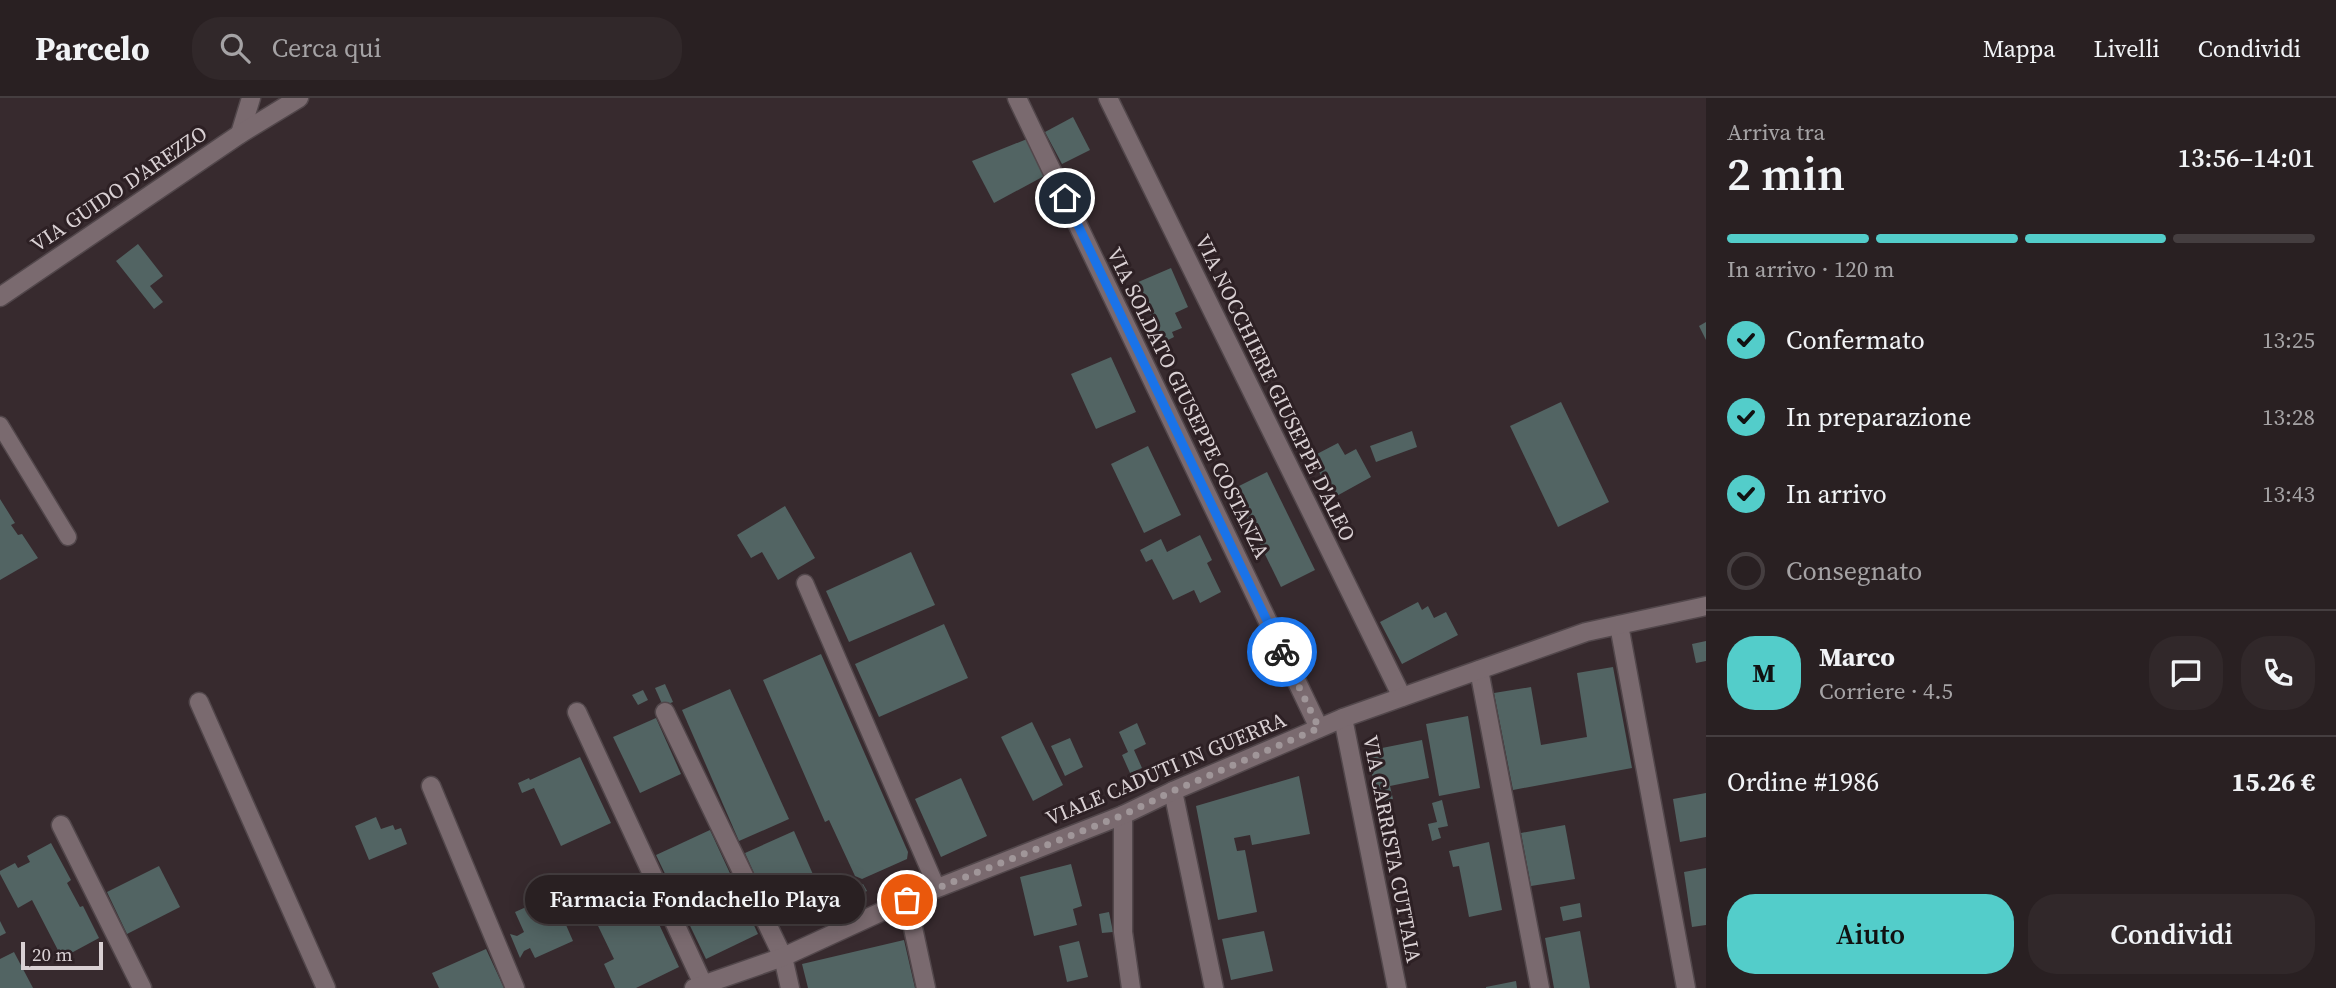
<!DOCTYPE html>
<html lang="it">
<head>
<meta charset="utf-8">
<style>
  :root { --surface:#292022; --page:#31282a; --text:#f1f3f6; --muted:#a5a3a5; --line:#453e40; --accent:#53cdca }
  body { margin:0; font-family:"Source Serif 4",serif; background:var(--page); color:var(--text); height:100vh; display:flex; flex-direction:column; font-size:26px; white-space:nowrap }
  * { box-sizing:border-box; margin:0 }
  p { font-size:23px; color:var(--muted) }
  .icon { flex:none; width:38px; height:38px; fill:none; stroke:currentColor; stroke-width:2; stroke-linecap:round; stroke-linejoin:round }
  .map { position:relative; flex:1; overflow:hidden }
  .sheet { display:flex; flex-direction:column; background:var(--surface); width:630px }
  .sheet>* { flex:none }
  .scale { position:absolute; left:21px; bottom:18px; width:82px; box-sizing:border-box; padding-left:7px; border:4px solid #d9d0d3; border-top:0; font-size:19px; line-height:24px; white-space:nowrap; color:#d9d0d3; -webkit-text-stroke:5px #2d2024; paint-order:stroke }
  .pin { position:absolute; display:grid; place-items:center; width:60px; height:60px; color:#fff; margin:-30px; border:4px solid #fff; border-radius:50%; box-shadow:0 2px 7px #0007 }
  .courier { position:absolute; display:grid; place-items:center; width:70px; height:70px; margin:-35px; border:5px solid #1a73e8; border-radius:50%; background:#fff; color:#222; box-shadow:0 2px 9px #0007 }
  .bubble { position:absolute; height:49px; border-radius:24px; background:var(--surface); box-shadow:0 4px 18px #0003,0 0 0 2px var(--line); font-size:23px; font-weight:600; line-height:49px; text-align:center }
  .head em { font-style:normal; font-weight:600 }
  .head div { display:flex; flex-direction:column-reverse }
  .head { display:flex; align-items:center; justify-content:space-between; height:119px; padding:0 21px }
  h1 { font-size:46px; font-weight:600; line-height:52px }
  .bar { display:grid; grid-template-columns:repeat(4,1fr); gap:10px 7px; align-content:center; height:84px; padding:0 21px }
  .bar i { height:9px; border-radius:5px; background:var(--line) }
  .bar .current { background:var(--accent) }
  .bar p { grid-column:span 4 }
  .line { display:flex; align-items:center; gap:18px; padding:0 21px; border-top:2px solid var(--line) }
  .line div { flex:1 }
  .round { display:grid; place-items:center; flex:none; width:74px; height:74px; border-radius:28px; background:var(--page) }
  ol { padding:0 21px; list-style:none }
  li { display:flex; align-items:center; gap:21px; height:77px }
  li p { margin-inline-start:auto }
  li .icon { padding:7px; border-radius:50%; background:var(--accent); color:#111; stroke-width:4 }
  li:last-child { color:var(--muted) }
  li i { width:38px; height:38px; border:4px solid var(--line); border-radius:50% }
  .button { display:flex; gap:14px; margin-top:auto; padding:14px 21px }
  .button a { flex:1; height:80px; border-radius:28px; background:var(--accent); color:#111; font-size:28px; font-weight:600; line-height:80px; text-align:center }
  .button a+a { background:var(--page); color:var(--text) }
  header { display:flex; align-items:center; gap:42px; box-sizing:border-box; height:98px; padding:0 35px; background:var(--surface); border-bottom:2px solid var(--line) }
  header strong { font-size:33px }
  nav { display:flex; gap:38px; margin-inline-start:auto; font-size:24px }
  .search { width:490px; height:63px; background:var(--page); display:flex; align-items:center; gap:18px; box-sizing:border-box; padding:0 24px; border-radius:28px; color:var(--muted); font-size:26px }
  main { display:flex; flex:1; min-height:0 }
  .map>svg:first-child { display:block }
  .building { fill:#526463 }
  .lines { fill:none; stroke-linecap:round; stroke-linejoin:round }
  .lane-casing { stroke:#52474b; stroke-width:19 }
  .street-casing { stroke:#52474b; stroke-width:21 }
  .secondary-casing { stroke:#52474b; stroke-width:21 }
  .lane { stroke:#7a6a6f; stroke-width:16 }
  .street { stroke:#7a6a6f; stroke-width:18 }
  .secondary { stroke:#7a6a6f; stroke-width:18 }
  .done { stroke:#a09699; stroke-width:7; stroke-dasharray:0 12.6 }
  .route { stroke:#1a73e8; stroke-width:9 }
  .labels { text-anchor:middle; stroke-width:6; stroke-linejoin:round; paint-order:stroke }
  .street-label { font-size:21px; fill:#d9d0d3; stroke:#2d2024 }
</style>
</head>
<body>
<header>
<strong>Parcelo</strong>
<div class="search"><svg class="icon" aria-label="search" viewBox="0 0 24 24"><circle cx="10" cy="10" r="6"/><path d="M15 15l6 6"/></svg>Cerca qui</div>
<nav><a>Mappa</a><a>Livelli</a><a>Condividi</a></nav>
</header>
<main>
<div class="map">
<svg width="1706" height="890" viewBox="0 0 1706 890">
  <rect width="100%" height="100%" fill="#372a2e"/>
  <!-- building -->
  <g class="building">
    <path d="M 1073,19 L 1090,52 L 1062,66 L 1045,34 Z"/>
    <path d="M 1027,41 L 1046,77 L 994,105 L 972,63 Z"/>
    <path d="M 138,146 L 163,178 L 150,188 L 163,204 L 154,211 L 116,163 Z"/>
    <path d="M 1171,170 L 1188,209 L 1175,215 L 1182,230 L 1172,234 L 1174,239 L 1162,245 L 1136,185 Z"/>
    <path d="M 1706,224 L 1706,242 L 1699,228 Z"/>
    <path d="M 1111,259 L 1136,314 L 1096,331 L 1071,276 Z"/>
    <path d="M 1561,304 L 1609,404 L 1558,429 L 1510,328 Z"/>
    <path d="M 1412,333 L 1417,349 L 1376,364 L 1370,348 Z"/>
    <path d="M 1338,345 L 1345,357 L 1356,351 L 1371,379 L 1333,400 L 1317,370 L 1320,368 L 1315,357 Z"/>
    <path d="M 1148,348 L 1181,417 L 1144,435 L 1111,366 Z"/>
    <path d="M 1267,374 L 1315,472 L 1281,489 L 1233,391 Z"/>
    <path d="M 0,401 L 15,425 L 11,427 L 18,437 L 22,436 L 38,460 L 0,482 Z"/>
    <path d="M 785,408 L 815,460 L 778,482 L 762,454 L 751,460 L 737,437 Z"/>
    <path d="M 1200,437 L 1212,462 L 1207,465 L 1221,494 L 1200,505 L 1194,492 L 1173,502 L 1152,461 L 1146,464 L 1140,452 L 1161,441 L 1167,454 Z"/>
    <path d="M 911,454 L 935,507 L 849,544 L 826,493 Z"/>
    <path d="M 1418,504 L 1422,512 L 1428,508 L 1434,520 L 1446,514 L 1458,537 L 1402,566 L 1380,524 Z"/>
    <path d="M 944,526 L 968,580 L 879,619 L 855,566 Z"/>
    <path d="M 1706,543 L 1706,563 L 1696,565 L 1692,546 Z"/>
    <path d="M 821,556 L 908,754 L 907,761 L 862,781 L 855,778 L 829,722 L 825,724 L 763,582 Z"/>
    <path d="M 1613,569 L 1632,670 L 1513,692 L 1494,595 L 1531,589 L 1541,647 L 1587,639 L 1577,575 Z"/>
    <path d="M 665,586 L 673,604 L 663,608 L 655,590 Z"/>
    <path d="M 730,591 L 789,721 L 739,743 L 682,612 Z"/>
    <path d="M 643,592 L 648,602 L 638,607 L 632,597 Z"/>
    <path d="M 1468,618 L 1480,690 L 1439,698 L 1426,626 Z"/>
    <path d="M 656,620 L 681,676 L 640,695 L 613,639 Z"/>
    <path d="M 1032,624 L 1063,687 L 1033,703 L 1001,639 Z"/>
    <path d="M 1137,625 L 1146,646 L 1134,652 L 1142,670 L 1130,675 L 1122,657 L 1128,654 L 1119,634 Z"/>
    <path d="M 1070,640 L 1083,669 L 1065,678 L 1051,648 Z"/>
    <path d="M 1422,642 L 1429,680 L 1390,688 L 1393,701 L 1378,704 L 1367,653 Z"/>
    <path d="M 580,659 L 611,725 L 561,748 L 534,690 L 522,695 L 518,685 L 529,680 L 530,682 Z"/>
    <path d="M 1299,678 L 1310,736 L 1252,747 L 1250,737 L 1234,740 L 1237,753 L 1245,752 L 1257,814 L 1218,822 L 1196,708 Z"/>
    <path d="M 961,680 L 987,738 L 941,759 L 915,701 Z"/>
    <path d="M 1706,695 L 1706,739 L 1680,744 L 1673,701 Z"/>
    <path d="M 1442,702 L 1448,728 L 1438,730 L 1441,740 L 1432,743 L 1428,726 L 1437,724 L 1432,705 Z"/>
    <path d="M 376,719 L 381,731 L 393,727 L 395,732 L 401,730 L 407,746 L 369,762 L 355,728 Z"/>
    <path d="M 1565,727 L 1575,781 L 1531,788 L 1521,735 Z"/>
    <path d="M 710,732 L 758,836 L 706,861 L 656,757 Z"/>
    <path d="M 794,733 L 822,797 L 802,806 L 799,799 L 771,813 L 745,755 Z"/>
    <path d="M 1489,744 L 1502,812 L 1469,819 L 1459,768 L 1453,769 L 1449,753 Z"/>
    <path d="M 51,745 L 71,782 L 67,785 L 80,809 L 83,808 L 99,840 L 62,860 L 32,802 L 18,810 L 0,776 L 0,773 L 15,765 L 18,770 L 30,764 L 27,758 Z"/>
    <path d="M 1071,766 L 1082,808 L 1073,811 L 1077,827 L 1034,838 L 1020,779 Z"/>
    <path d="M 159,768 L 180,809 L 127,836 L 107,794 Z"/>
    <path d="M 1706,770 L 1706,827 L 1692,829 L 1684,774 Z"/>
    <path d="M 637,779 L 679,869 L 636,890 L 615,890 L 604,866 L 614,861 L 586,803 Z"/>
    <path d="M 863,786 L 867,793 L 854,800 L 850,792 Z"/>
    <path d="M 553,797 L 573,843 L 535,860 L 530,850 L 524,853 L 520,860 L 510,836 L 517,838 L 524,834 L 515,814 Z"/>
    <path d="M 1580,805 L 1582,819 L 1563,823 L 1560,809 Z"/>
    <path d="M 1109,814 L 1113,834 L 1102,835 L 1099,816 Z"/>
    <path d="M 0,823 L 6,835 L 0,838 Z"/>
    <path d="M 1264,833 L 1273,873 L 1231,882 L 1222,841 Z"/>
    <path d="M 1580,833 L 1590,890 L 1554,890 L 1545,840 Z"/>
    <path d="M 904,842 L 915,890 L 808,890 L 802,866 Z"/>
    <path d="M 1079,843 L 1088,879 L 1067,884 L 1059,848 Z"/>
    <path d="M 486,851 L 504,890 L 439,890 L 432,875 Z"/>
    <path d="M 14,854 L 33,890 L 0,890 L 0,861 Z"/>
    <path d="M 1516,883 L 1517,890 L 1486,890 L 1486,889 Z"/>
  </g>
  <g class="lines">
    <!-- lane casing -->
    <g class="lane-casing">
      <g id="lane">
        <path d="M 0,327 L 68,439"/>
        <path d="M 805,485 L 937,790"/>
      </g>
    </g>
    <!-- street casing -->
    <g class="street-casing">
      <g id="street">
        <path d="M 1017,0 L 1319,630"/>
        <path d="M 1108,0 L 1402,599"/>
        <path d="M 240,36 L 251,0"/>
        <path d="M 0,199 L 240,36 L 299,0"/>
        <path d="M 1619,527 L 1686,890"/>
        <path d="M 1479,572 L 1540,890"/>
        <path d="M 199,604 L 326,890"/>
        <path d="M 577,614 L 703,886"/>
        <path d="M 665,614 L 783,859 L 790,890"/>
        <path d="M 1343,620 L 1397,890"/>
        <path d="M 431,688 L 515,890"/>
        <path d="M 1173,693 L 1214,890"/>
        <path d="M 61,727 L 142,890"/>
        <path d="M 907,802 L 926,890"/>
      </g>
    </g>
    <!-- secondary casing -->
    <g class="secondary-casing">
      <g id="secondary">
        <path d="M 1123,717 L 1123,834 L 1131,890"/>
        <path d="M 694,890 L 783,859 L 907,802 L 1123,717 L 1173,693 L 1343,620 L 1586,534 L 1706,508"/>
      </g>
    </g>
    <!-- lane -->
    <use href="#lane" class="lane"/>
    <!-- street -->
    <use href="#street" class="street"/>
    <!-- secondary -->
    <use href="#secondary" class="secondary"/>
  </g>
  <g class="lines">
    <!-- done -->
    <path class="done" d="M 907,802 L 1123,717 L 1173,693 L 1319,630 L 1282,554"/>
    <!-- route -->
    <path class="route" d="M 1065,100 L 1282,554"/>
  </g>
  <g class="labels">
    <!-- street labels -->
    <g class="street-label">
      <text transform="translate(119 91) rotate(-34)" y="7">VIA GUIDO D'AREZZO</text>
      <text transform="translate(1275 290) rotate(64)" y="7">VIA NOCCHIERE GIUSEPPE D'ALEO</text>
      <text transform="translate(1188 305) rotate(64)" y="7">VIA SOLDATO GIUSEPPE COSTANZA</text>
      <text transform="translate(1166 671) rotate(-23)" y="7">VIALE CADUTI IN GUERRA</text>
      <text transform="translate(1392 751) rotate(79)" y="7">VIA CARRISTA CUTTAIA</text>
    </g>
  </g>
</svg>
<div class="scale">20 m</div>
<div class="pin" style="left:907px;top:802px;background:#ea580c"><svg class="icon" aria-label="bag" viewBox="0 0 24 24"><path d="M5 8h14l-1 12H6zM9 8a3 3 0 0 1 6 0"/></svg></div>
<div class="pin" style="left:1065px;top:100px;background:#1f2937"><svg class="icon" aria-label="home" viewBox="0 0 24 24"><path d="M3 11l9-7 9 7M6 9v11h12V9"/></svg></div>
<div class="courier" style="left:1282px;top:554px"><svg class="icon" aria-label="bike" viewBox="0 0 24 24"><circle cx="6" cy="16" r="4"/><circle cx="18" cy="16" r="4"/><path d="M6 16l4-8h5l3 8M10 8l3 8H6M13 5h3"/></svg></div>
<div class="bubble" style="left:525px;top:777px;width:340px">Farmacia Fondachello Playa</div>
</div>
<section class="sheet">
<div class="head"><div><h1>2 min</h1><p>Arriva tra</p></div><em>13:56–14:01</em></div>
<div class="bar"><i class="current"></i><i class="current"></i><i class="current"></i><i></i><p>In arrivo · 120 m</p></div>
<ol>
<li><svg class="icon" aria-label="check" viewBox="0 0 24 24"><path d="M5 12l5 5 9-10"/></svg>Confermato<p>13:25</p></li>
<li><svg class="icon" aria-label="check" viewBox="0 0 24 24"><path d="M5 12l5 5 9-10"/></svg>In preparazione<p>13:28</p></li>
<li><svg class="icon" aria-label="check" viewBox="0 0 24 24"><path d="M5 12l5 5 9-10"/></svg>In arrivo<p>13:43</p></li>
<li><i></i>Consegnato</li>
</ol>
<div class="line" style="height:126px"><b class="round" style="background:var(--accent);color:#111">M</b><div><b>Marco</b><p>Corriere · 4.5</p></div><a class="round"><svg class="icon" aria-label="chat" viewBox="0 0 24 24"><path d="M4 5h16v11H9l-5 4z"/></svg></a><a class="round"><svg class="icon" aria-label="phone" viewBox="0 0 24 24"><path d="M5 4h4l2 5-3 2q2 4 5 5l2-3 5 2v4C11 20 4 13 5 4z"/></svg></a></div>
<div class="line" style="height:91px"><div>Ordine #1986</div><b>15.26 €</b></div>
<div class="button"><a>Aiuto</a><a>Condividi</a></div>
</section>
</main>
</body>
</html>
